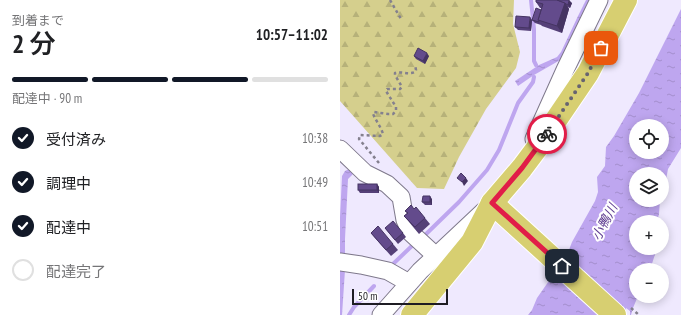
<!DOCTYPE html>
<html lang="ja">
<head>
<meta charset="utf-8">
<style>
  :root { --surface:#fff; --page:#f2f2f2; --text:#202124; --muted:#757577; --line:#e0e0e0; --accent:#111827 }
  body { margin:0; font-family:"PT Sans Narrow","Noto Sans JP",sans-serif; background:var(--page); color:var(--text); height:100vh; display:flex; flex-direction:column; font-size:15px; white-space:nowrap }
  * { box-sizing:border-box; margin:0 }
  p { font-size:13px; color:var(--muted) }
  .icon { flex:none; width:22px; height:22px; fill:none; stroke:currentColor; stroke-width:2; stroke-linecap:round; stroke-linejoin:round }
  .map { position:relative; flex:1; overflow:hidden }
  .side { display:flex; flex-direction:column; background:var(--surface); width:340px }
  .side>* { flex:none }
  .tools { position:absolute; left:289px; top:119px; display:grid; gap:8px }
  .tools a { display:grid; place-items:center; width:40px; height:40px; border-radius:50%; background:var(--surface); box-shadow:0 2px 10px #0003; font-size:20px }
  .scale { position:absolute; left:12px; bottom:10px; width:96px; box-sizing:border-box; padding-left:4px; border:2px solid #1e1c23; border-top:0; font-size:11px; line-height:14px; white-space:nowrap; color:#1e1c23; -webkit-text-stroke:3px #fff; paint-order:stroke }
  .pin { position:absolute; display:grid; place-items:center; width:34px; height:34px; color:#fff; margin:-17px; border-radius:8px; box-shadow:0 2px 6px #0006 }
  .courier { position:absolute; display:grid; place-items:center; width:40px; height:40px; margin:-20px; border:3px solid #e11d48; border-radius:50%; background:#fff; color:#222; box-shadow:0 1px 5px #0007 }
  .head em { font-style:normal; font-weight:600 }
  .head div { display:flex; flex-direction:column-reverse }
  .head { display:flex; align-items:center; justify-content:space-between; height:68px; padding:0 12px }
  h1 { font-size:26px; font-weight:600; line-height:30px }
  .bar { display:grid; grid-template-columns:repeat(4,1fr); gap:6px 4px; align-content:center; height:48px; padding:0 12px }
  .bar i { height:5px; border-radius:3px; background:var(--line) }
  .bar .active { background:var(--accent) }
  .bar p { grid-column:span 4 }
  ol { padding:0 12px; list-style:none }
  li { display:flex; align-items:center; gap:12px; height:44px }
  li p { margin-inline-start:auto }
  li .icon { padding:4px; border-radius:50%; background:var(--accent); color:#fff; stroke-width:4 }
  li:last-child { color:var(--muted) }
  li i { width:22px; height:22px; border:2px solid var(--line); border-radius:50% }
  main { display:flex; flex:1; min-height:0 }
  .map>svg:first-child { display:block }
  .forest { fill:url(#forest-firs) }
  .water { fill:url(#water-ripples); fill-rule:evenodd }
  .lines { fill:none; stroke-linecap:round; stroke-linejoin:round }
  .stream { stroke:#bea6ef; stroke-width:4 }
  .minor-casing { stroke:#7e788b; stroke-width:19 }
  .major-casing { stroke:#fff; stroke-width:24 }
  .path { stroke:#84808e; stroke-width:2.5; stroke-dasharray:3 3; stroke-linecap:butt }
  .minor { stroke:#fff; stroke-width:17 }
  .major { stroke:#d7cf71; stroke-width:22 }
  .wall { fill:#554078 }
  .shaded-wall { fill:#453462 }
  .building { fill:#634b8c; stroke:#453462 }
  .done { stroke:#676470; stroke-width:4; stroke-dasharray:0 7.2 }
  .route { stroke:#e11d48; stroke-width:5 }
  .labels { text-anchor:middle; stroke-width:4; stroke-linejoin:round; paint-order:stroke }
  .water-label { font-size:13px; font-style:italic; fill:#5d3b90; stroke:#fff }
</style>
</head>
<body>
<main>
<section class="side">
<div class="head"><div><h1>2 分</h1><p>到着まで</p></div><em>10:57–11:02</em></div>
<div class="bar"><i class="active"></i><i class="active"></i><i class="active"></i><i></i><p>配達中 · 90 m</p></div>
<ol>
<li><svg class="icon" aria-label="check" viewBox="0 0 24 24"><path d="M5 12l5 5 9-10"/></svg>受付済み<p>10:38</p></li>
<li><svg class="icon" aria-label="check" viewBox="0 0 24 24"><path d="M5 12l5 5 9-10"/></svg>調理中<p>10:49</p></li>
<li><svg class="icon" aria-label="check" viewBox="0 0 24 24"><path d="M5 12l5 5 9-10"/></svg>配達中<p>10:51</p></li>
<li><i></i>配達完了</li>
</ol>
</section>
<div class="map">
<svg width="341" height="315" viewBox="0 0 341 315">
  <defs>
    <pattern id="forest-firs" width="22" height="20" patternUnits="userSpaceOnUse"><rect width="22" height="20" fill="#d5cf8d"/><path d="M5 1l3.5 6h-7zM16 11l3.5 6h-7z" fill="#b6b179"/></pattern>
    <pattern id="water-ripples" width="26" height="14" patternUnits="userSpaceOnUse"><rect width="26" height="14" fill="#bea6ef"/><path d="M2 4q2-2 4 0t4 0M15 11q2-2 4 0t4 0" fill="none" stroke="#a38ecd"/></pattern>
  </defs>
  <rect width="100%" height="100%" fill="#efe9fe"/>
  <!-- forest -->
  <path class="forest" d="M 0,0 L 174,0 L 173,24 L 180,52 L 176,68 L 146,109 L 119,157 L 104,189 L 77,188 L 0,101 Z"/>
  <!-- water -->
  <g class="water">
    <path d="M 246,0 L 251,0 L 222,59 L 194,75 L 178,86 L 175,81 L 199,65 L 217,57 L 221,52 L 238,16 Z"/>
    <path d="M 341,9 L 341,148 L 328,169 L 325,185 L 322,191 L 322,174 L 296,174 L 296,200 L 320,200 L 319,214 L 317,222 L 296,222 L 296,248 L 317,248 L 310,270 L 296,270 L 296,296 L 298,296 L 293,308 L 291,315 L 290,315 L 290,311 L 286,308 L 284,315 L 188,315 L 192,310 L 197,298 L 227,255 L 232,242 L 255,201 L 258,192 L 257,177 L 265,166 L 266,147 L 274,136 L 299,93 ZM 296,126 L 322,126 L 322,152 L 296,152 Z"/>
    <path d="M 9,169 L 13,174 L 8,179 L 5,239 L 5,270 L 2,315 L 0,315 L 0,217 L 2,176 L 5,171 Z"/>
  </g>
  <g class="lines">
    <!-- stream -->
    <g class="stream">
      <path d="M 191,0 L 194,29 L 194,61 L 196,65"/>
      <path d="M 83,237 L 119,202 L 147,170 L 159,150 L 178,103 L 193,82 L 194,77"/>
      <path d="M 53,264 L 75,243"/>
      <path d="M 9,315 L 14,307 L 34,286"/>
    </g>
    <!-- minor casing -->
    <g class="minor-casing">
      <g id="minor">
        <path d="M 195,142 L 194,139 L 225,70 L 259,0"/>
        <path d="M 0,149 L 25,173 L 47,184 L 61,197 L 65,220 L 71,233 L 96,256"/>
        <path d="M 0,262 L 21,265 L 48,271 L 69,283"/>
        <path d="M 41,315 L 80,271 L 145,210"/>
      </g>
    </g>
    <!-- major casing -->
    <g class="major-casing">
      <g id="major">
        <path d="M 152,203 L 275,315"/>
        <path d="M 72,315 L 132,242 L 152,203 L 182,168 L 197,148 L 248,73 L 286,0"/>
      </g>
    </g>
    <!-- path -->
    <g class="path">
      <path d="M 50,0 L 61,19"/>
      <path d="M 39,163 L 19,139 L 20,135 L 40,136 L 43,134 C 41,127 36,121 33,114 L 34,112 L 48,114 L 53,114 L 56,111 L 56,107 L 46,91 L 47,89 L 60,89 L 62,87 L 55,75 L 55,73 C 62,71 68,75 75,72 L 76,70 L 75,65"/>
      <path d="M 291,308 L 299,315"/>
    </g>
    <!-- minor -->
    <use href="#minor" class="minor"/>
    <!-- major -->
    <use href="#major" class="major"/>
  </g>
  <!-- wall -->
  <g class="wall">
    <path d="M 196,2 L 232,3 L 230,8 L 228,7 L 229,9 L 222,33 L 202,26 L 201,25 L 195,23 L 192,20 L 202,8 L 200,8 Z"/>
    <path d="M 192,20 L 191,31 L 178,30 L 175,27 Z"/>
    <path d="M 74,56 L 89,56 L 85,64 L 76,59 Z"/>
    <path d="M 37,184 L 39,187 L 39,193 L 20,193 L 18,190 Z"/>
    <path d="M 92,199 L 92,205 L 85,205 L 82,202 Z"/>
    <path d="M 74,209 L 85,218 L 90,224 L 79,234 L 64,216 L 67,213 L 65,211 Z"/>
    <path d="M 45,228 L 63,233 L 66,237 L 58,244 Z"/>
    <path d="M 31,233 L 53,244 L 58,250 L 51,256 L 36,239 Z"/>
  </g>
  <!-- shaded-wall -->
  <g class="shaded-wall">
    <path d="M 229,0 L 232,3 L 230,8 L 228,5 Z"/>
    <path d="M 225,3 L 229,9 L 222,33 L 217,26 Z"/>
    <path d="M 190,17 L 192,20 L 191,31 L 189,28 Z"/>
    <path d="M 87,53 L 89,56 L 85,64 L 83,61 Z"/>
    <path d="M 126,178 L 128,181 L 124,186 L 122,182 Z"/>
    <path d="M 37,184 L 39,187 L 39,193 L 37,190 Z"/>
    <path d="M 90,196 L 92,199 L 92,205 L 90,202 Z"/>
  </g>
  <!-- building -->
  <g class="building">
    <path d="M 196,0 L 217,0 L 225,3 L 217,26 L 198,20 L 203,4 L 196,2 Z"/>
    <path d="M 217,0 L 229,0 L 228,5 L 226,4 L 225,3 Z"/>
    <path d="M 196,8 L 201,10 L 198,20 L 199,22 L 192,20 Z"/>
    <path d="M 176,16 L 190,17 L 189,28 L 175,27 Z"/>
    <path d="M 78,48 L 87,53 L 83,61 L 74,56 Z"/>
    <path d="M 121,173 L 126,178 L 122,182 L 117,178 Z"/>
    <rect x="18" y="184" width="19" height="6"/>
    <path d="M 83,196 L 90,196 L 90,202 L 82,202 Z"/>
    <path d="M 71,205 L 74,209 L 76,207 L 85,218 L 75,227 L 64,216 L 68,213 L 65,211 Z"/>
    <path d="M 53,221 L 63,233 L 55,240 L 45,228 Z"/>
    <path d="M 38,226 L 53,244 L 46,250 L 31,233 Z"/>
  </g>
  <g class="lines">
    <!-- done -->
    <path class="done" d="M 207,134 L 248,73 L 261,48"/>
    <!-- route -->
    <path class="route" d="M 207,134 L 182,168 L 152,203 L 222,266"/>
  </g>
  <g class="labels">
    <!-- water labels -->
    <g class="water-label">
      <text transform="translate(264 222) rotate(-62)" y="5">小鴨川</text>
    </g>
  </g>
</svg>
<div class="tools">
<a><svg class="icon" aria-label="locate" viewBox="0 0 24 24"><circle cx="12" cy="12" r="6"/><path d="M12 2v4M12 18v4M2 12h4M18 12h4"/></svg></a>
<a><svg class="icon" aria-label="layers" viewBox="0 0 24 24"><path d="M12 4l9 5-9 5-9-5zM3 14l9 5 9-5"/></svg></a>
<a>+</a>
<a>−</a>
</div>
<div class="scale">50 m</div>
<div class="pin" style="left:261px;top:48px;background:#ea580c"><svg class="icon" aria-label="bag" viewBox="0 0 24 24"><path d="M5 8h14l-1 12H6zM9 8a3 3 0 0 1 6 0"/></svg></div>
<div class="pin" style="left:222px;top:266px;background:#1f2937"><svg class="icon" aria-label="home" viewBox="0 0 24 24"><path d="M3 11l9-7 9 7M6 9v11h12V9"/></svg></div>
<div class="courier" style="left:207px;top:134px"><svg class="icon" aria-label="bike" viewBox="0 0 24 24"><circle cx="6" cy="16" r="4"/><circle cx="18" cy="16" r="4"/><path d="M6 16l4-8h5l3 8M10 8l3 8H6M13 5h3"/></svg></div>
</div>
</main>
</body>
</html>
